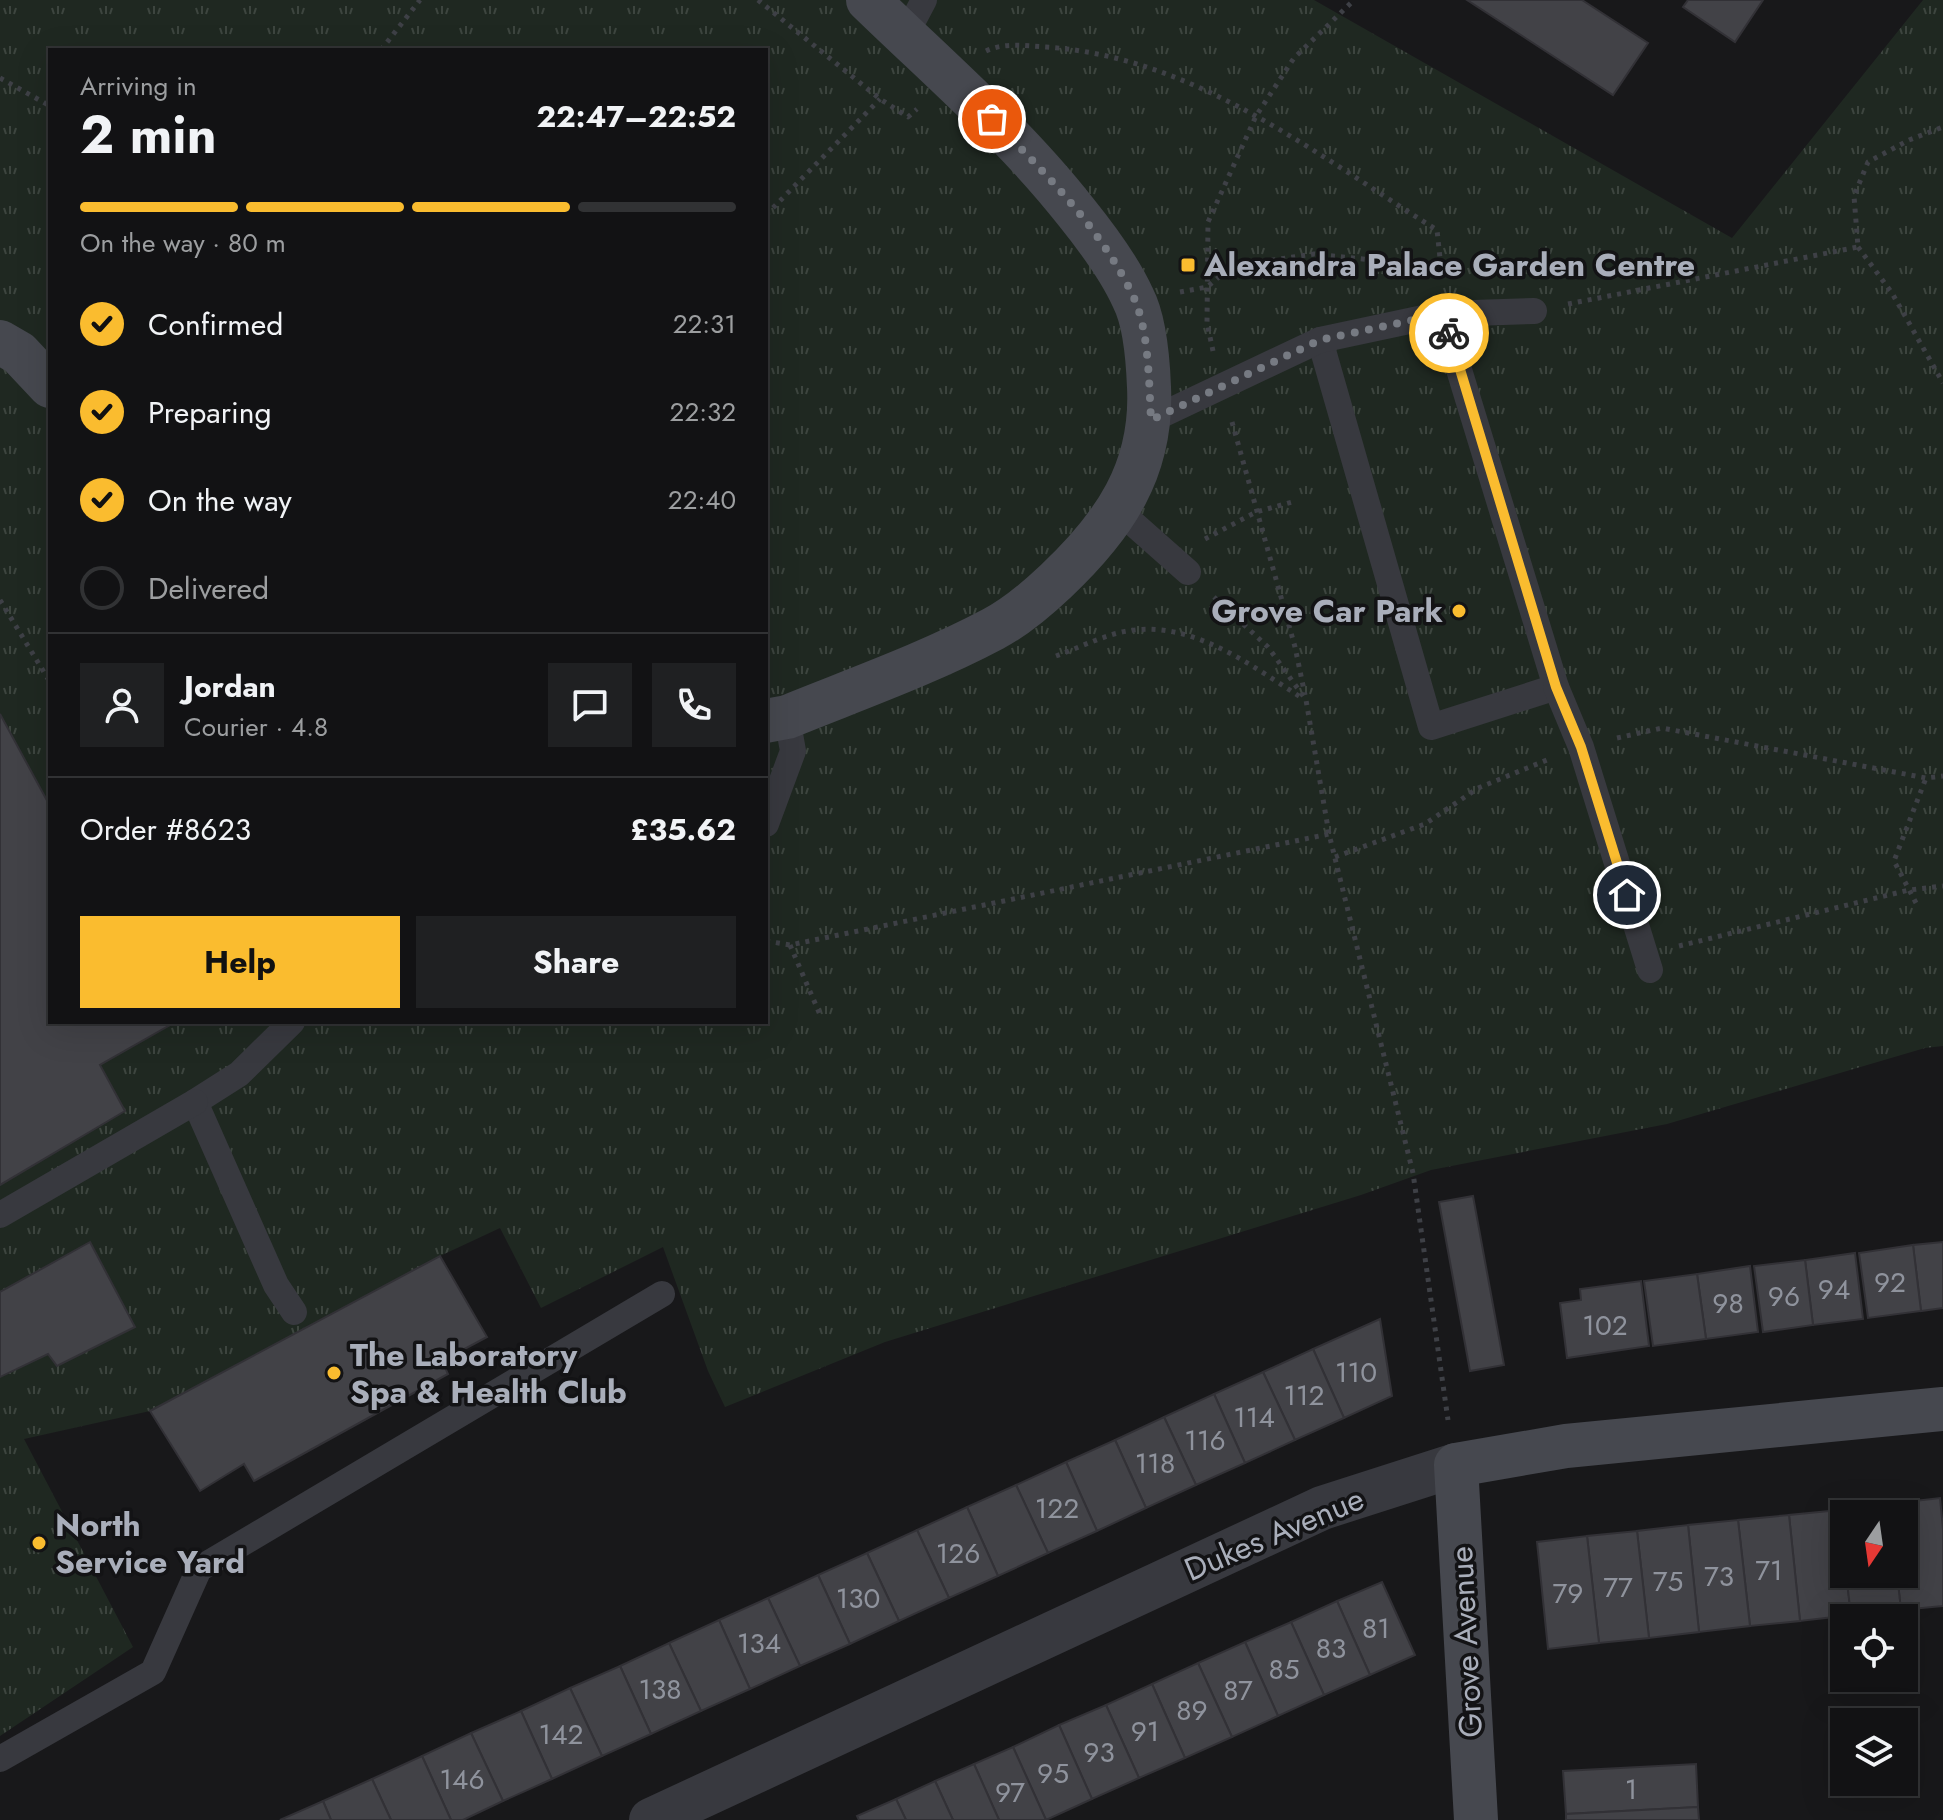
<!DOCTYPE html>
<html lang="en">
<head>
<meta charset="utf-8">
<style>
  :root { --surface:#121214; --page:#1f2022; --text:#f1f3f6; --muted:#9c9ea0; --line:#313234; --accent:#fabc2f }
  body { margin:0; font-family:Jost,sans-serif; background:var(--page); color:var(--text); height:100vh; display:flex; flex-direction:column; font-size:30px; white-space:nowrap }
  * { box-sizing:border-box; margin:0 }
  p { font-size:26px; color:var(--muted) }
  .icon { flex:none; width:44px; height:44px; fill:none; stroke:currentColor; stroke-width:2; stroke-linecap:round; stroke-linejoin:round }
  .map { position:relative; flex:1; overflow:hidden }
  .sheet { position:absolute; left:48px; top:48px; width:720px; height:976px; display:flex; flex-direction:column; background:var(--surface); border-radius:0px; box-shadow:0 8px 32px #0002,0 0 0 2px var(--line) }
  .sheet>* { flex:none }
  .needle { width:52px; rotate:193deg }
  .fabs { position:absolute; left:1830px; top:1500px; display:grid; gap:16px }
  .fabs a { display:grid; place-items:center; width:88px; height:88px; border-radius:0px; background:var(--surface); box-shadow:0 8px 32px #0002,0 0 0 2px var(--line); font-size:40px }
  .pin { position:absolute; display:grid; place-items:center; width:68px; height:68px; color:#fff; margin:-34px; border:4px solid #fff; border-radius:50%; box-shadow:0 2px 8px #0007 }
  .courier { position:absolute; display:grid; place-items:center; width:80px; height:80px; margin:-40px; border:6px solid #fabc2f; border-radius:50%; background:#fff; color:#222; box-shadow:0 2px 10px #0007 }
  .summary em { font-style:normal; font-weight:700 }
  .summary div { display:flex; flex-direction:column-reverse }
  .summary { display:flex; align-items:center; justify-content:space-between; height:136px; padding:0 32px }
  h1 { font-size:52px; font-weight:700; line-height:60px }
  .bar { display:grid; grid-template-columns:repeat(4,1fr); gap:12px 8px; align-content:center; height:96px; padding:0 32px }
  .bar i { height:10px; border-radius:6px; background:var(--line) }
  .bar .on { background:var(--accent) }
  .bar p { grid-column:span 4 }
  .line { display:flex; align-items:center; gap:20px; padding:0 32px; border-top:2px solid var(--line) }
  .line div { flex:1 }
  .round { display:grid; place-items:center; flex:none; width:84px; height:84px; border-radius:0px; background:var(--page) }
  ol { padding:0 32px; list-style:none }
  li { display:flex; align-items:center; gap:24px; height:88px }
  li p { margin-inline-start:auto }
  li .icon { padding:8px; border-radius:50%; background:var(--accent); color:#111; stroke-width:4 }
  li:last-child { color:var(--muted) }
  li i { width:44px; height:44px; border:4px solid var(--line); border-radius:50% }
  .primary-button { display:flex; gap:16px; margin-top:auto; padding:16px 32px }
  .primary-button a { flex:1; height:92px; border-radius:0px; background:var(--accent); color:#111; font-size:32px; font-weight:700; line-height:92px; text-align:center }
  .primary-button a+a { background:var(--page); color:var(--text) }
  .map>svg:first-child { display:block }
  .park { fill:url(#park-tufts); fill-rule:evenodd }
  .building { fill:#424247; stroke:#323136; stroke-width:2 }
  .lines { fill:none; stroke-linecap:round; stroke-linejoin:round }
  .path { stroke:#3e4046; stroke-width:5; stroke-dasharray:4 6; stroke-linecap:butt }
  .lane { stroke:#38393f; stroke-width:26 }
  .street { stroke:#38393f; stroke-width:44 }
  .secondary { stroke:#46484f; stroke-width:44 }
  .done { stroke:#767a82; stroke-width:8; stroke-dasharray:0 14.4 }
  .route { stroke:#fabc2f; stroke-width:10 }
  .poi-dot { fill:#fabc2f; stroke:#131315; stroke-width:3 }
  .labels { text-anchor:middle; stroke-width:7; stroke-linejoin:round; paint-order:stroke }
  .number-label { font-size:28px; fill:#8f939d }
  .poi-label { font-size:32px; font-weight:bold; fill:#a9aeba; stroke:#131315; text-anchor:start }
  .street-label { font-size:32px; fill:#a9aeba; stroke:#131315 }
</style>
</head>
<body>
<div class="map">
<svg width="1943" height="1820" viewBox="0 0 1943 1820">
  <defs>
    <pattern id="park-tufts" width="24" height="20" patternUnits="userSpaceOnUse" patternTransform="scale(2)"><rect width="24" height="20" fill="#1f2821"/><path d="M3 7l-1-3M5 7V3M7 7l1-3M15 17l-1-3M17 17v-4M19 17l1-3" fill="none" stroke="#3d453f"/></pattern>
  </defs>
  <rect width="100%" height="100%" fill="#18181a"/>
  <!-- park -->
  <path class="park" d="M 0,0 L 1314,0 L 1732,238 L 1923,0 L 1943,0 L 1943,1046 L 1925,1048 L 1667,1124 L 1431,1170 L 1361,1195 L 885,1342 L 725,1407 L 708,1371 L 663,1247 L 541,1308 L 500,1228 L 440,1256 L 150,1411 L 24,1439 L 133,1647 L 0,1736 ZM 50,50 L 766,50 L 766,1022 L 50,1022 Z"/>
  <!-- building -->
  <g class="building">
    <path d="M 1467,0 L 1582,0 L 1648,43 L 1613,95 Z"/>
    <path d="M 1688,0 L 1763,0 L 1735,42 L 1683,7 Z"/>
    <path d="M 0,714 L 50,806 L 50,1022 L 169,1022 L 170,1025 L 100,1065 L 125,1111 L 0,1185 Z"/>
    <path d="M 1473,1196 L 1504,1365 L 1470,1371 L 1439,1202 Z"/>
    <path d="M 90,1242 L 135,1327 L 57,1366 L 48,1354 L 0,1377 L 0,1292 Z"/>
    <path d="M 1943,1242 L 1943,1308 L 1921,1311 L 1913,1245 Z"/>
    <path d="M 1913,1245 L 1921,1311 L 1868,1318 L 1859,1253 Z"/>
    <path d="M 1855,1253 L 1863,1319 L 1813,1325 L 1805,1260 Z"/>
    <path d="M 440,1256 L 487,1337 L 442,1361 L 448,1374 L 254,1481 L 244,1464 L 200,1491 L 150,1411 Z"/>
    <path d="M 1805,1260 L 1813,1325 L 1763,1332 L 1754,1266 Z"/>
    <path d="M 1750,1266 L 1758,1332 L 1706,1339 L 1697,1274 Z"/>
    <path d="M 1697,1274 L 1706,1339 L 1653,1346 L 1644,1281 Z"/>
    <path d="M 1641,1281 L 1649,1346 L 1567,1358 L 1560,1303 L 1581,1300 L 1580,1289 Z"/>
    <path d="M 1380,1319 L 1392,1396 L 1344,1418 L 1313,1349 Z"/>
    <path d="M 1313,1349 L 1344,1418 L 1295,1440 L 1263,1372 Z"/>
    <path d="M 1263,1372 L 1295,1440 L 1245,1463 L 1214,1394 Z"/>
    <path d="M 1214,1394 L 1245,1463 L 1196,1485 L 1164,1417 Z"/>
    <path d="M 1164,1417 L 1196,1485 L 1146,1508 L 1115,1440 Z"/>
    <path d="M 1115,1440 L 1146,1508 L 1097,1531 L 1066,1462 Z"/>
    <path d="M 1066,1462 L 1097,1531 L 1048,1553 L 1016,1485 Z"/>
    <path d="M 1016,1485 L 1048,1553 L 998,1576 L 967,1507 Z"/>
    <path d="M 1940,1498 L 1943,1529 L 1943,1606 L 1901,1610 L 1897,1574 L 1904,1574 L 1904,1514 L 1890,1514 L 1889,1504 Z"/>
    <path d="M 1889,1504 L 1890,1514 L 1844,1514 L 1844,1557 L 1839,1510 Z"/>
    <path d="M 967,1507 L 998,1576 L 949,1598 L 917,1530 Z"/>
    <path d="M 1839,1510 L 1851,1615 L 1800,1621 L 1789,1515 Z"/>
    <path d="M 1789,1515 L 1800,1621 L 1750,1626 L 1738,1520 Z"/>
    <path d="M 1738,1520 L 1750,1626 L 1699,1632 L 1688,1525 Z"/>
    <path d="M 1688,1525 L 1699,1632 L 1649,1638 L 1637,1531 Z"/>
    <path d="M 917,1530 L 949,1598 L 899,1621 L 867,1553 Z"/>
    <path d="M 1637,1531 L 1649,1638 L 1599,1643 L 1587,1536 Z"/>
    <path d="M 1587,1536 L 1599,1643 L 1548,1649 L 1537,1542 Z"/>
    <path d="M 867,1553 L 899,1621 L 850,1644 L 818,1575 Z"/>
    <path d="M 1846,1574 L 1897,1574 L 1901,1610 L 1851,1615 Z"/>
    <path d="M 818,1575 L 850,1644 L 800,1666 L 768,1598 Z"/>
    <path d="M 1382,1582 L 1415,1655 L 1370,1675 L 1337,1601 Z"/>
    <path d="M 768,1598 L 800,1666 L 750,1689 L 719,1620 Z"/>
    <path d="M 1337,1601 L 1370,1675 L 1324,1695 L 1291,1622 Z"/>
    <path d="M 719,1620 L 750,1689 L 701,1711 L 669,1643 Z"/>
    <path d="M 1291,1622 L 1324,1695 L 1278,1716 L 1245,1642 Z"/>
    <path d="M 1245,1642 L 1278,1716 L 1232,1737 L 1198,1663 Z"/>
    <path d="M 669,1643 L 701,1711 L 651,1734 L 620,1666 Z"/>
    <path d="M 1198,1663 L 1232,1737 L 1185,1758 L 1152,1684 Z"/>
    <path d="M 620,1666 L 651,1734 L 602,1756 L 570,1688 Z"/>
    <path d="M 1152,1684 L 1185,1758 L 1139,1778 L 1106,1705 Z"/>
    <path d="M 570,1688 L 602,1756 L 552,1779 L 521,1711 Z"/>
    <path d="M 1106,1705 L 1139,1778 L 1092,1799 L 1059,1725 Z"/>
    <path d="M 521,1711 L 552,1779 L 503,1801 L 471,1733 Z"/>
    <path d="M 1059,1725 L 1092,1799 L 1046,1820 L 1013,1747 Z"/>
    <path d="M 471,1733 L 503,1801 L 463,1820 L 451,1820 L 422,1756 Z"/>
    <path d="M 1013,1747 L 1046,1820 L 999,1820 L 974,1764 Z"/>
    <path d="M 422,1756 L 451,1820 L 391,1820 L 372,1779 Z"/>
    <path d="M 974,1764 L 999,1820 L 953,1820 L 935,1781 Z"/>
    <path d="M 1696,1764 L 1698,1807 L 1566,1814 L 1563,1771 Z"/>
    <path d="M 372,1779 L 391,1820 L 331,1820 L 323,1801 Z"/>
    <path d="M 935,1781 L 953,1820 L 906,1820 L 896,1799 Z"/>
    <path d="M 896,1799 L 906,1820 L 859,1820 L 857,1816 Z"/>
    <path d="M 323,1801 L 331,1820 L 280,1820 Z"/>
    <path d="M 1698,1807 L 1699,1820 L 1566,1820 L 1566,1814 Z"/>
  </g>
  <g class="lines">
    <!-- path -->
    <g class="path">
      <path d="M 758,0 L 880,99 L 908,117 L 917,109"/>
      <path d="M 381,50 L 420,0"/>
      <path d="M 986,51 C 1005,42 1025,46 1046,47 C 1195,57 1315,154 1437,230 L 1442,277"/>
      <path d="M 0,78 L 50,106"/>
      <path d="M 766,215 L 880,99"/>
      <path d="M 1858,247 L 1892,293 L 1943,383"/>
      <path d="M 1180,292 L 1207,287 L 1232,266 L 1314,254 L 1441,267"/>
      <path d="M 1568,304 L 1858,247 L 1854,196 L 1868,162 L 1909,140 L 1943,127"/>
      <path d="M 1213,351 L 1207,323 L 1208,222 L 1256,116 L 1294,58 L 1354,0"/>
      <path d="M 1232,422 L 1295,647 L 1305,695"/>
      <path d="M 1205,539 L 1256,512 L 1296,501"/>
      <path d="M 1214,597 L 1268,647 L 1306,700 L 1329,834 L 1413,1173 L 1448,1420"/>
      <path d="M 0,600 L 50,682"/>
      <path d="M 1056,656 C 1075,649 1094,640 1114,634 C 1184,614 1246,662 1302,698"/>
      <path d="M 1617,738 L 1662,728 L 1926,778 L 1943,776"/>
      <path d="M 1335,857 L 1425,824 L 1478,788 L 1547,760"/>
      <path d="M 1916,903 L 1894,861 L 1926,778"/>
      <path d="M 766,941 L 790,945 L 1329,834"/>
      <path d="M 790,945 L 821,1017"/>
      <path d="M 1679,946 L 1909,890 L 1943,886"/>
    </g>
    <!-- lane -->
    <g class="lane">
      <path d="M 905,36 L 924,0"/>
      <path d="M 1320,340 L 1431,727 L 1556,687 L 1442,314"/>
      <path d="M 1151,420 L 1320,340 L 1442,314 L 1534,311"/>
      <path d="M 1118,510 L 1188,572"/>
      <path d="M 1556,687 L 1581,747 L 1650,970"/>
      <path d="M 766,824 L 793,751 L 787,717"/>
      <path d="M 292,1022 L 239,1074 L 195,1102 L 276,1285 L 294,1312"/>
      <path d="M 0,1215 L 195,1102"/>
      <path d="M 0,1759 L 153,1672 L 199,1569 L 662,1294"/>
    </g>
    <!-- street -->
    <path class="street" d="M 651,1820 L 1322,1508 L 1456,1465"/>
    <!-- secondary -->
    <g class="secondary">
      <path d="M 0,342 L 19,353 L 50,386"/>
      <path d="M 766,721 L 787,717 C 856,689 927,664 993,629 C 1016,617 1037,599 1056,581 C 1114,526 1153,470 1149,387 C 1148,361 1145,321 1133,298 C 1119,267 1097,238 1076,212 C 1015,134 939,69 868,0"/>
      <path d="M 1476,1820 L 1456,1465 L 1566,1446 L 1943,1409"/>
    </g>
  </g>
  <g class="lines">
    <!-- done -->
    <path class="done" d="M 992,119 C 1044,172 1102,229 1134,298 C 1149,331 1149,384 1151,420 L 1320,340 L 1442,314 L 1449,333"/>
    <!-- route -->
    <path class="route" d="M 1449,333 L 1556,687 L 1581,747 L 1627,895"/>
  </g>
  <!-- markers -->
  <g class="poi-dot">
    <rect x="1180" y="257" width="16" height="16" rx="4"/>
    <circle cx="1459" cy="611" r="8"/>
    <circle cx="334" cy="1373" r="8"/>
    <circle cx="39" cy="1543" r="8"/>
  </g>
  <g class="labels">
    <!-- number labels -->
    <g class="number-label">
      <text x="1890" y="1292">92</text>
      <text x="1834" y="1299">94</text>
      <text x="1784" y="1306">96</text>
      <text x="1728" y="1313">98</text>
      <text x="1605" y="1335">102</text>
      <text x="1356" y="1382">110</text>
      <text x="1304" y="1405">112</text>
      <text x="1254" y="1427">114</text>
      <text x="1205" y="1450">116</text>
      <text x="1155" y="1473">118</text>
      <text x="1057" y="1518">122</text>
      <text x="958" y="1563">126</text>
      <text x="1769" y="1580">71</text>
      <text x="1719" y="1586">73</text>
      <text x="1668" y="1591">75</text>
      <text x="1618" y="1597">77</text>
      <text x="1568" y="1603">79</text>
      <text x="858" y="1608">130</text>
      <text x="1376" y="1638">81</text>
      <text x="759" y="1653">134</text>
      <text x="1331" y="1658">83</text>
      <text x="1284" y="1679">85</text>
      <text x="660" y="1699">138</text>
      <text x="1238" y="1700">87</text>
      <text x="1192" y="1720">89</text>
      <text x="1145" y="1741">91</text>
      <text x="561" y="1744">142</text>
      <text x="1099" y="1762">93</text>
      <text x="1053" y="1783">95</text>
      <text x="462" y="1789">146</text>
      <text x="1631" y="1799">1</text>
      <text x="1010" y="1802">97</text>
    </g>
    <!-- poi labels -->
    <g class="poi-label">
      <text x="1204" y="276">Alexandra Palace Garden Centre</text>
      <text x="1443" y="622" text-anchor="end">Grove Car Park</text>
      <text x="350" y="1366">The Laboratory<tspan x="350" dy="37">Spa &amp; Health Club</tspan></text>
      <text x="55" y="1536">North<tspan x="55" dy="37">Service Yard</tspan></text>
    </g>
    <!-- street labels -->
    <g class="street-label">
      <text transform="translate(1274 1534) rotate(-23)" y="11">Dukes Avenue</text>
      <text transform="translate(1466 1642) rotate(-93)" y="11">Grove Avenue</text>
    </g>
  </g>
</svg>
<div class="fabs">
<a><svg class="needle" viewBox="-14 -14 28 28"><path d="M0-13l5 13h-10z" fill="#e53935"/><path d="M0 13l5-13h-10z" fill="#9c9ea0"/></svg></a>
<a><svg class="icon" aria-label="locate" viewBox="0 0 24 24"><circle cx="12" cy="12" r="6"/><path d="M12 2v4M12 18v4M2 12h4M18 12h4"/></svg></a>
<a><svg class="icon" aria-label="layers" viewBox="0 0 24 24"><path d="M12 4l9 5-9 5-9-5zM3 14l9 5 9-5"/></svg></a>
</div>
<div class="pin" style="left:992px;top:119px;background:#ea580c"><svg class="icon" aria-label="bag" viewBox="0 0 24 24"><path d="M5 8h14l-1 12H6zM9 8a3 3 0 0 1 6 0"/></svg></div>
<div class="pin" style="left:1627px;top:895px;background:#1f2937"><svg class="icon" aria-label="home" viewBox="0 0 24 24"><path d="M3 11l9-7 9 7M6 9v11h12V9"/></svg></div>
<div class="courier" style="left:1449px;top:333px"><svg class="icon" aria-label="bike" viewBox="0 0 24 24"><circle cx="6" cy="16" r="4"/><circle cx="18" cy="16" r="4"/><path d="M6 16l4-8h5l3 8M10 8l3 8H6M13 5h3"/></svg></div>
<section class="sheet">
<div class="summary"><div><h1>2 min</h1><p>Arriving in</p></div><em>22:47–22:52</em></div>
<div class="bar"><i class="on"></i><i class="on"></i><i class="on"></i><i></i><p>On the way · 80 m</p></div>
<ol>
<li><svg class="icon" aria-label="check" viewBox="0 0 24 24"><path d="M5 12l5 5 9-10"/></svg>Confirmed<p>22:31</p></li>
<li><svg class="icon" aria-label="check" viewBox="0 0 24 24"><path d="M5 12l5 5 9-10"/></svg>Preparing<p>22:32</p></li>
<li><svg class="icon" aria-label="check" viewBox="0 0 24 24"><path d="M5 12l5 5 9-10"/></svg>On the way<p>22:40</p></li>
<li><i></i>Delivered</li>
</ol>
<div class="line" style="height:144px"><a class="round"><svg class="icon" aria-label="person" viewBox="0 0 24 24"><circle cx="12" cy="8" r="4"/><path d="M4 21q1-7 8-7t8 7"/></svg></a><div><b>Jordan</b><p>Courier · 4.8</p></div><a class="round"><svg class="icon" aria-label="chat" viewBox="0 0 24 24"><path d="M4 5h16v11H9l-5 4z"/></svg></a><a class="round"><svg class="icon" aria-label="phone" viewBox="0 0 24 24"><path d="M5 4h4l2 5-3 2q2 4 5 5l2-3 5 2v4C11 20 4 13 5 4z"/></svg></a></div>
<div class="line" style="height:104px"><div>Order #8623</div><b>£35.62</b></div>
<div class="primary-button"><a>Help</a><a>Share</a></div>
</section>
</div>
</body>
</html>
